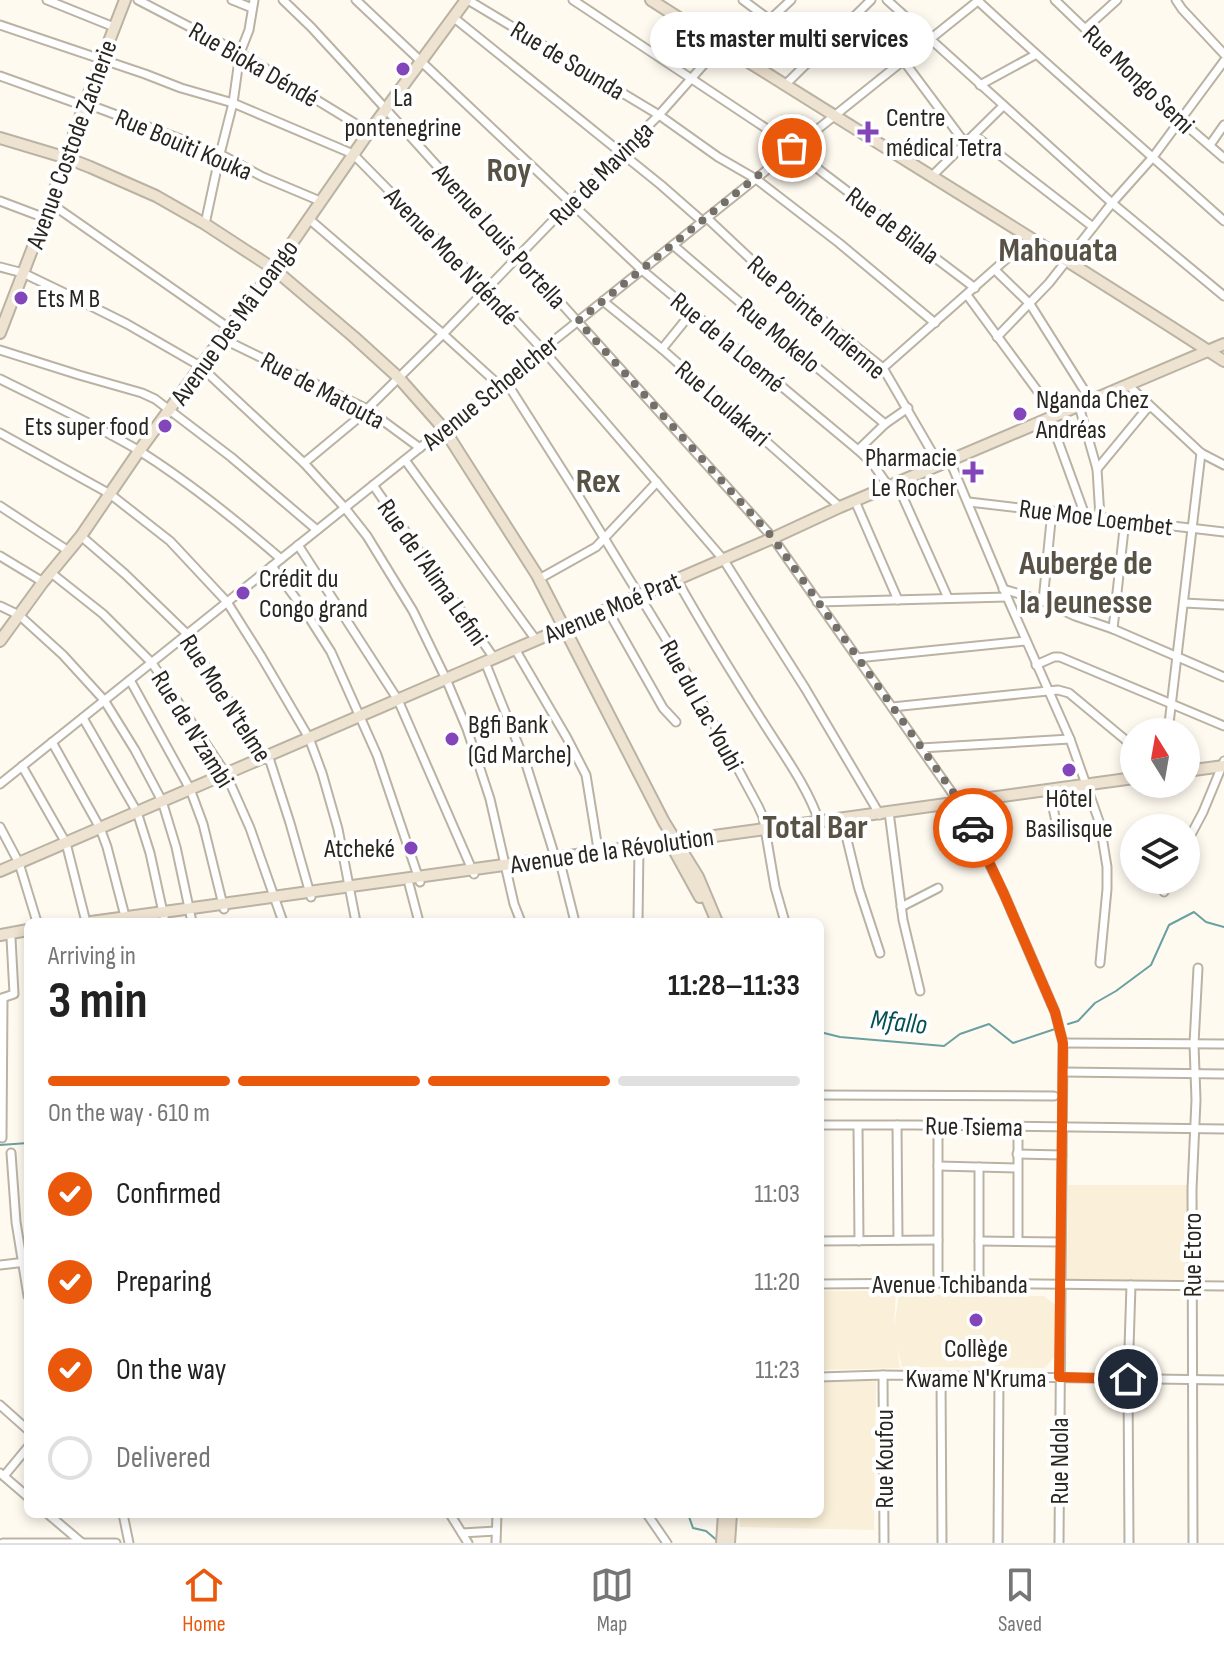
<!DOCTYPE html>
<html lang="en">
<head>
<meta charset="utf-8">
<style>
  :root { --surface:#fff; --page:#f6f6f6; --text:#222; --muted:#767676; --line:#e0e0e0; --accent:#ea580c }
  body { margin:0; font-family:"Sofia Sans Condensed",sans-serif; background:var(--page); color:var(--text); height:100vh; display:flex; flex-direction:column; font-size:30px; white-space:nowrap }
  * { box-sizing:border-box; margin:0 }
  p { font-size:26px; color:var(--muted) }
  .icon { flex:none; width:44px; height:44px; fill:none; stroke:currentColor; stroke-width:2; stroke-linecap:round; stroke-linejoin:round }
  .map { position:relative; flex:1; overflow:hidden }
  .drawer { position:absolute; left:24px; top:918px; width:800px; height:600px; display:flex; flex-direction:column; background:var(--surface); border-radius:12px; box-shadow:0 4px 12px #0003 }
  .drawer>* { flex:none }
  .needle { width:52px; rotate:349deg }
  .controls { position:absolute; left:1120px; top:718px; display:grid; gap:16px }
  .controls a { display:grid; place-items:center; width:80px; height:80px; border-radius:50%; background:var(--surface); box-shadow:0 4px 12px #0003; font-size:40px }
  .pin { position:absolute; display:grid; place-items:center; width:68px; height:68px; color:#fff; margin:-34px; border:4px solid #fff; border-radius:50%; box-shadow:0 2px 8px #0007 }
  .courier { position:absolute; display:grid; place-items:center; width:80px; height:80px; margin:-40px; border:6px solid #ea580c; border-radius:50%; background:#fff; color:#222; box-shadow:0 2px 10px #0007 }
  .bubble { position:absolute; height:56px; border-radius:28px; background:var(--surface); box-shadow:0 4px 12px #0003; font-size:26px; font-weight:700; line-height:56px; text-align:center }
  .overview em { font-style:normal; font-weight:700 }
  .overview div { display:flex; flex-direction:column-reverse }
  .overview { display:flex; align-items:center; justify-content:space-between; height:136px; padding:0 24px }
  h1 { font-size:52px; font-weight:700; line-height:60px }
  .bar { display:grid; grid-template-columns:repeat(4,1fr); gap:12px 8px; align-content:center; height:96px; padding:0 24px }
  .bar i { height:10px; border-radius:6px; background:var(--line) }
  .bar .on { background:var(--accent) }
  .bar p { grid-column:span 4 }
  ol { padding:0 24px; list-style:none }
  li { display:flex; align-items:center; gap:24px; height:88px }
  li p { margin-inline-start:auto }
  li .icon { padding:8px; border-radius:50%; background:var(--accent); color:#fff; stroke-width:4 }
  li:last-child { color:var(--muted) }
  li i { width:44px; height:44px; border:4px solid var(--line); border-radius:50% }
  .tabs { display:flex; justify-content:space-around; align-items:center; height:112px; border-top:2px solid var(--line); background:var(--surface); font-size:22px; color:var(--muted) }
  .tabs a { display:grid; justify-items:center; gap:4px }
  .tabs .on { color:var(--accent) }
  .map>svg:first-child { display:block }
  .built { fill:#faefd8 }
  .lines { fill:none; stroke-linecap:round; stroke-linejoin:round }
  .stream { stroke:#6aa0a2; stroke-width:2 }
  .street-casing { stroke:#bab3a4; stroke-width:11 }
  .secondary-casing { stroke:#bab3a4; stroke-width:14 }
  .street { stroke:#fff; stroke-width:7 }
  .secondary { stroke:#eee2d0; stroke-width:10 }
  .done { stroke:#747069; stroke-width:8; stroke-dasharray:0 14.4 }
  .route { stroke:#ea580c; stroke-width:10 }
  .poi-dot { fill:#8345ba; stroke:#fff; stroke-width:3 }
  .labels { text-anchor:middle; stroke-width:8; stroke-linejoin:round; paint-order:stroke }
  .street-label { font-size:26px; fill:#292620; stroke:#fff }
  .poi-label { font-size:26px; fill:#292620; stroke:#fff; text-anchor:start }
  .water-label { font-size:28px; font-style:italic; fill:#055054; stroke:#fff }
  .district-label { font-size:34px; font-weight:bold; fill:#585245; stroke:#fff }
</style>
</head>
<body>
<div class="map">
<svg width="1224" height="1543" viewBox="0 0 1224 1543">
  <rect width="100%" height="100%" fill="#fffaf0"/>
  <!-- built -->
  <g class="built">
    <path d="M 1068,1185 L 1191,1185 L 1190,1283 L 1067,1281 Z"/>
    <path d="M 820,1291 L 896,1291 L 894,1328 L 899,1294 L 1044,1296 L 1057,1306 L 1055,1356 L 1045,1368 L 902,1367 L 897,1348 L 900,1368 L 820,1370 Z"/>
    <path d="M 876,1380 L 874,1530 L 740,1527 L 740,1514 L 820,1514 L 820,1381 Z"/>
  </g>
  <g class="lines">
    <!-- stream -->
    <g class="stream">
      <path d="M 1068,1024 L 1078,1021 L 1095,1003 L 1116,991 L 1151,965 L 1169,925 L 1194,912 L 1206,922 L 1224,927"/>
      <path d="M 820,1032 L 840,1037 L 944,1046 L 960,1034 L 989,1024 L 1013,1043 L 1055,1029"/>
      <path d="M 0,1145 L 28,1143"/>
      <path d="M 688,1514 L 693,1528 L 706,1531 L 719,1542"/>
    </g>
    <!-- street casing -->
    <g class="street-casing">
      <g id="street">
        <path d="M 47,0 L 114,27"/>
        <path d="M 138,0 L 240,53 L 369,132"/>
        <path d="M 232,0 L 252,8"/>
        <path d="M 283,0 L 311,27 L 346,65 L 773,538 L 962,807 L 1004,894 L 1055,1012 L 1063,1043 L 1059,1543"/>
        <path d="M 356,0 L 642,270 L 858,450 L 873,464 L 889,487"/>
        <path d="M 468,0 L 659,115 L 718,157 L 756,179 L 839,243 L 935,323"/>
        <path d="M 573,0 L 776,135 L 822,172 L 975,288"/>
        <path d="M 743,0 L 770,20"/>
        <path d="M 887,0 L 1112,203 L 1224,296"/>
        <path d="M 977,0 C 1058,75 1142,147 1224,221"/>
        <path d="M 1055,0 L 1180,120 L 1224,158"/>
        <path d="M 1176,0 L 1182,9 L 1224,54"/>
        <path d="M 453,17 L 661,185 L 702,221"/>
        <path d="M 0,25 L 145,74 L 181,88 L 233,103 L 353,154 L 486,289 L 543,350 L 723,559 L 805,688 L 880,815"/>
        <path d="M 1086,28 L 1117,0"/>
        <path d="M 734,53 L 791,0"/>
        <path d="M 903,60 L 965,143"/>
        <path d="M 0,76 L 84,106 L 98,108 L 220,154 L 263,177 L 320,201"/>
        <path d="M 785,85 L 871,0"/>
        <path d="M 980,85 L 1035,55"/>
        <path d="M 974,135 L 1093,227"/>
        <path d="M 1210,145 L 1224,125"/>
        <path d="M 932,176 L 1003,106"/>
        <path d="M 0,201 L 45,218"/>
        <path d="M 50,203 L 229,328"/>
        <path d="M 707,218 L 776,283 L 883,368 L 940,466"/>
        <path d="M 309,219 L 443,334 L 499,385"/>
        <path d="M 205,224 L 220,154 L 233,103 L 240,53 L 249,30 L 254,0"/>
        <path d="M 673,245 L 779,336 L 885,424"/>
        <path d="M 0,267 L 23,273 L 79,300 L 127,324 L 200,366 L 304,463 L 345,508 L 367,536 L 413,611 L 446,679 L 467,729 L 490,799 L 514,904 L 521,922"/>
        <path d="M 995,270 L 1030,304 L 1091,401"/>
        <path d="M 967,295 L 1056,416"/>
        <path d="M 603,301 L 662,349 L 840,507"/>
        <path d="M 997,337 L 1049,283 L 1112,203 L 1153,157 L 1224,61"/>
        <path d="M 221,338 L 367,409 L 420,448"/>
        <path d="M 662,349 L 692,312"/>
        <path d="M 0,350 L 79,375 L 142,393 L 155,399 L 231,457 L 317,530"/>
        <path d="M 883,368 L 1030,238"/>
        <path d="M 0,379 C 46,402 94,424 138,450 C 189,482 236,520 281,559"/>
        <path d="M 505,380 L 573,487 L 683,667 L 758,806 L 763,817 L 775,887 L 785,922"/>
        <path d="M 1128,385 L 1201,453 L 1224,465"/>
        <path d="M 1079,406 L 1097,469 L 1100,517"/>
        <path d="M 1050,419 L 1085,515"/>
        <path d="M 0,433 L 110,494 L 170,541 L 227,602 L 261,656 L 309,738 L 322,773 L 338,829 L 356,922"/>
        <path d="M 858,450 L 885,424 L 908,408"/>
        <path d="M 405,460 L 536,640"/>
        <path d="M 950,461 L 1007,597 L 1070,739 L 1100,824 L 1107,867 L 1107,889 L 1100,963"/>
        <path d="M 304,463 L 357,419 L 443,334 L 570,203 L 659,115 L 721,45"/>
        <path d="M 1097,469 L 1149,406"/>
        <path d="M 897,484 L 948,598"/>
        <path d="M 373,485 L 494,658"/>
        <path d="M 855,501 L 898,600"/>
        <path d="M 969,502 L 1224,532"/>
        <path d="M 0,506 L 67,550"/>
        <path d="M 81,536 L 125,574 L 187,634 L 191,644 L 233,707 L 263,758 L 270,761 L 290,823 L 311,897"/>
        <path d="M 298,545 L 398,700 L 474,874"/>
        <path d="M 0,556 L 43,582"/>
        <path d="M 272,566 L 305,611 L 331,652 L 377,755 L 420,882"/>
        <path d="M 50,572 L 103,614 L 152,663 L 226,774 L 250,828 L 283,922"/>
        <path d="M 539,579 L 596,547 L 657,482"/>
        <path d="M 677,580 C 704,628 733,675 763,722 C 783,754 808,787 820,824"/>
        <path d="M 1003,589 L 1043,601 L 1075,616 L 1113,629 L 1224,677"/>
        <path d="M 1043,601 L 1052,511"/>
        <path d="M 817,602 L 1007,597"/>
        <path d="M 1184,603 L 1224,605"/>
        <path d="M 0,606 L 19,615 L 63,655 L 104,700 L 135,750 L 162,801 L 176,847 L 192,922"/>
        <path d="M 607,609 L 663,708 L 676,722"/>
        <path d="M 1113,629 L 1125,520"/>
        <path d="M 515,649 L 567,738 L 586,775 L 599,855"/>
        <path d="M 857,658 L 1025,641"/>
        <path d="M 485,662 L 526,764 L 556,860"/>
        <path d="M 1036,665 L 1054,657 L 1060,657 L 1224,726"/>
        <path d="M 130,680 L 190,789 L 203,824 L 224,909"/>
        <path d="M 892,707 L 1058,690 L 1069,693 L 1134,747"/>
        <path d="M 83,718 L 137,812 L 150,853 L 164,917"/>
        <path d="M 1168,732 L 1201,453"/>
        <path d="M 52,742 L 100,828 L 107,847 L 126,920"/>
        <path d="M 921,748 L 1070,739"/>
        <path d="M 22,766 L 66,843 L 86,922"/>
        <path d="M 0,784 L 979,0"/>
        <path d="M 1049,789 L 1058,831"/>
        <path d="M 889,812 L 903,920 L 920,991"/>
        <path d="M 842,819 L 859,889 L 880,953"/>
        <path d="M 0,827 L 19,863 L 37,922"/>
        <path d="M 1186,844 L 1203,812 L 1224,761"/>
        <path d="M 559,858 L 575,922"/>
        <path d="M 409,884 L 419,922"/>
        <path d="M 1164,892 L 1169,880"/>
        <path d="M 901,907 L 938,888"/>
        <path d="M 638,922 L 639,847"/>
        <path d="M 2,998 L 14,994 L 11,938"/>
        <path d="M 1063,1043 L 1224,1044"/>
        <path d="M 1063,1072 L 1224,1074"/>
        <path d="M 820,1095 L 1054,1096"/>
        <path d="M 820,1125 L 915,1125 L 1224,1129"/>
        <path d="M 897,1125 L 898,1240"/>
        <path d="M 858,1126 L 859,1241"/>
        <path d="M 938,1126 L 938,1283"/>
        <path d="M 1018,1127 L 1018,1241"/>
        <path d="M 2,1138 L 3,998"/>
        <path d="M 11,1153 L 16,1222 L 28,1296"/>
        <path d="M 1017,1154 L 1062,1155"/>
        <path d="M 938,1166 L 1017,1168"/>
        <path d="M 820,1241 L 938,1240"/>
        <path d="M 979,1241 L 1061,1242"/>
        <path d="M 0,1265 L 26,1262"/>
        <path d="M 820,1284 L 938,1283 L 1224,1286"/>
        <path d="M 979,1284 L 979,1167"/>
        <path d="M 883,1375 L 884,1543"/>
        <path d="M 820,1377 L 883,1375 L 1224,1380"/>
        <path d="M 941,1377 L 942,1543"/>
        <path d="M 0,1405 L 28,1430"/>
        <path d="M 0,1473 L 28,1497"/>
        <path d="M 4,1476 L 28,1447"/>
        <path d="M 48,1514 L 82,1543"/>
        <path d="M 123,1514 L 129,1543"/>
        <path d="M 450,1514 L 468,1543"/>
        <path d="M 647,1514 L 667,1543"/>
        <path d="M 462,1533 L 496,1531"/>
        <path d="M 3,1543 L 116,1543"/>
        <path d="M 496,1543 L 497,1514"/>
        <path d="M 998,1543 L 999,1377"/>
        <path d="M 1129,1543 L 1128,1379 L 1131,1285"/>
        <path d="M 1193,1543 L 1192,1189 L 1196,1100 L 1194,1044 L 1198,968"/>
      </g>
    </g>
    <!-- secondary casing -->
    <g class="secondary-casing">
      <g id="secondary">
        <path d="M 651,0 C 841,122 1035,238 1224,361"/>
        <path d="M 0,138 L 67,158 L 90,167 L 156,196 L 205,224 L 274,269 L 354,337 L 398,377 L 444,429 L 537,575 L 664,822 L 698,877 L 717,922"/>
        <path d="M 0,333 L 50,203 L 84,106 L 125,0"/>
        <path d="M 0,641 L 43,582 L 81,536 L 139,451 L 229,328 L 274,269 L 369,132 L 466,0"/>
        <path d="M 1186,771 L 1224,766"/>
        <path d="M 673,848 L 700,897"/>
        <path d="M 0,871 L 773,538 L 840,507 L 1224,344"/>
        <path d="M 91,922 L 1134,778"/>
        <path d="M 0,935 L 28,930"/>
        <path d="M 722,1543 L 724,1514"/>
        <path d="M 729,1543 L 731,1514"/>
      </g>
    </g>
    <!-- street -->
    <use href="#street" class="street"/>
    <!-- secondary -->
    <use href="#secondary" class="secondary"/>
  </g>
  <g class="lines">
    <!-- done -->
    <path class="done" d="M 792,148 L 578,321 L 773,538 L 960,802 L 973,828"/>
    <!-- route -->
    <path class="route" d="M 973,828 L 1004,894 L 1055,1012 L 1063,1043 L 1059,1377 L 1128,1379"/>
  </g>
  <!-- markers -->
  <g class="poi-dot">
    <circle cx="403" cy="69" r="8"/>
    <path d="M864 120h8v8h8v8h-8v8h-8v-8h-8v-8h8z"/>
    <circle cx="21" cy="298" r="8"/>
    <circle cx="1020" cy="414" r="8"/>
    <circle cx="165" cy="426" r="8"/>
    <path d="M969 460h8v8h8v8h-8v8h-8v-8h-8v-8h8z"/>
    <circle cx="243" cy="593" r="8"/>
    <circle cx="452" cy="739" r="8"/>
    <circle cx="1069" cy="770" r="8"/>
    <circle cx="411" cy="848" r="8"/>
    <circle cx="976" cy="1320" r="8"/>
  </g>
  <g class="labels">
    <!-- street labels -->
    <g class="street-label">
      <text transform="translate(568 60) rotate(31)" y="9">Rue de Sounda</text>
      <text transform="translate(254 64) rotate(30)" y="9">Rue Bioka Déndé</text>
      <text transform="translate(1139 79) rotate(44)" y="9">Rue Mongo Semi</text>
      <text transform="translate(71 144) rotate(-70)" y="9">Avenue Costode Zacherie</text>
      <text transform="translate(184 144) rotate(23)" y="9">Rue Bouiti Kouka</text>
      <text transform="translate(601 173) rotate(-45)" y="9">Rue de Mavinga</text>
      <text transform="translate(893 225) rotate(37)" y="9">Rue de Bilala</text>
      <text transform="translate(500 236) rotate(48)" y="9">Avenue Louis Portella</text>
      <text transform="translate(452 256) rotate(46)" y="9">Avenue Moe N'déndé</text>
      <text transform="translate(817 317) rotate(41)" y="9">Rue Pointe Indienne</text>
      <text transform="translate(234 322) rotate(-54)" y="9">Avenue Des Mâ Loango</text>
      <text transform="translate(779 335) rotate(40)" y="9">Rue Mokelo</text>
      <text transform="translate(728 342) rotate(40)" y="9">Rue de la Loemé</text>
      <text transform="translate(323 390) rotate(28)" y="9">Rue de Matouta</text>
      <text transform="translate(490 392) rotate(-39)" y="9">Avenue Schoelcher</text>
      <text transform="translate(723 403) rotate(41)" y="9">Rue Loulakari</text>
      <text transform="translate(1096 517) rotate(7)" y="9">Rue Moe Loembet</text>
      <text transform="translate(433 572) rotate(55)" y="9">Rue de l'Alima Lefini</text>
      <text transform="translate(612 607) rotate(-23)" y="9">Avenue Moé Prat</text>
      <text transform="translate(226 698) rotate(57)" y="9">Rue Moe N'telme</text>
      <text transform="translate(702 705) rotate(61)" y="9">Rue du Lac Youbi</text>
      <text transform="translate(193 729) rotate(58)" y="9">Rue de N'zambi</text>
      <text transform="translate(612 850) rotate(-8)" y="9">Avenue de la Révolution</text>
      <text transform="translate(974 1126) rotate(1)" y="9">Rue Tsiema</text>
      <text transform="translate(1192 1255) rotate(-90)" y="9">Rue Etoro</text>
      <text x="950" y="1293">Avenue Tchibanda</text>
      <text transform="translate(884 1459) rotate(-90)" y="9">Rue Koufou</text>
      <text transform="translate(1059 1461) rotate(-90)" y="9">Rue Ndola</text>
    </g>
    <!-- poi labels -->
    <g class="poi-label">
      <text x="403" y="106" text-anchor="middle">La<tspan x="403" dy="30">pontenegrine</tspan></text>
      <text x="886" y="126">Centre<tspan x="886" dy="30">médical Tetra</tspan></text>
      <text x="37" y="307">Ets M B</text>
      <text x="1036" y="408">Nganda Chez<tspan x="1036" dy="30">Andréas</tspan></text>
      <text x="149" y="435" text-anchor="end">Ets super food</text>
      <text x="957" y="466" text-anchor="end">Pharmacie<tspan x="957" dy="30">Le Rocher</tspan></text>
      <text x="259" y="587">Crédit du<tspan x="259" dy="30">Congo grand</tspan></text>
      <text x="468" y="733">Bgfi Bank<tspan x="468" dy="30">(Gd Marche)</tspan></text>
      <text x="1069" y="807" text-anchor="middle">Hôtel<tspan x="1069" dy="30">Basilisque</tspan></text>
      <text x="395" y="857" text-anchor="end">Atcheké</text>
      <text x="976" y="1357" text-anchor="middle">Collège<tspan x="976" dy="30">Kwame N'Kruma</tspan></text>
    </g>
    <!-- water labels -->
    <g class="water-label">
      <text transform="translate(899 1021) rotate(6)" y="10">Mfallo</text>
    </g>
    <!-- district labels -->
    <g class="district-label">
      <text x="509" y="181">Roy</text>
      <text x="1058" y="261">Mahouata</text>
      <text x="598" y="492">Rex</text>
      <text x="1086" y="574">Auberge de<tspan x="1086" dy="39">la Jeunesse</tspan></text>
      <text x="815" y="838">Total Bar</text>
    </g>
  </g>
</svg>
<div class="controls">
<a><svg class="needle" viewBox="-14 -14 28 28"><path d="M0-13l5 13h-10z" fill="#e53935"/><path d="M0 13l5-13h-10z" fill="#767676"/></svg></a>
<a><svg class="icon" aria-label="layers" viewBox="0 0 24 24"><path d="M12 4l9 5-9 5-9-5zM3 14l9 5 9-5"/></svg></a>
</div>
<div class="pin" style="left:792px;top:148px;background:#ea580c"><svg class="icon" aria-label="bag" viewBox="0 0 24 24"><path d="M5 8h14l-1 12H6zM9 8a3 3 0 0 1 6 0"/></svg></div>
<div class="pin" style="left:1128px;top:1379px;background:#1f2937"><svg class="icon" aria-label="home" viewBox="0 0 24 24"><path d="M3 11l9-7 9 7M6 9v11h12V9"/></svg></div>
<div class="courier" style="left:973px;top:828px"><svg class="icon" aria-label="car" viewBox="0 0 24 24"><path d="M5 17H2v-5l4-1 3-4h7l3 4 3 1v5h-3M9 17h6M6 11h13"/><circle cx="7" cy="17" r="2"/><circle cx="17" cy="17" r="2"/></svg></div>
<div class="bubble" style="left:650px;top:12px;width:284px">Ets master multi services</div>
<section class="drawer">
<div class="overview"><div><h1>3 min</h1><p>Arriving in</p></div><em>11:28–11:33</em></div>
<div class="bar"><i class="on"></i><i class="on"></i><i class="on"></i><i></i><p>On the way · 610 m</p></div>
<ol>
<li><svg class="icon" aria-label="check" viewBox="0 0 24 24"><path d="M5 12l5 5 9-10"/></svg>Confirmed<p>11:03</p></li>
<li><svg class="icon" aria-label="check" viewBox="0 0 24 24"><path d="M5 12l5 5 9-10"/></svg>Preparing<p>11:20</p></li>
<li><svg class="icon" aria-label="check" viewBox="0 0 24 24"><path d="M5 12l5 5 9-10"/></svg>On the way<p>11:23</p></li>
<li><i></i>Delivered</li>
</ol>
</section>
</div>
<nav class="tabs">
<a class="on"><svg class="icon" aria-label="home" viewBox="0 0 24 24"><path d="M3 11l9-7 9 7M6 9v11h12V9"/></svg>Home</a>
<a><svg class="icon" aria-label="map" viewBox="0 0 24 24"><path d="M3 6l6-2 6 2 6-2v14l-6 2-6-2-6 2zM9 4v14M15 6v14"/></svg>Map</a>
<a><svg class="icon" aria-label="saved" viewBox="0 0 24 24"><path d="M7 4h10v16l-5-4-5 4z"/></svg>Saved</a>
</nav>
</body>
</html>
